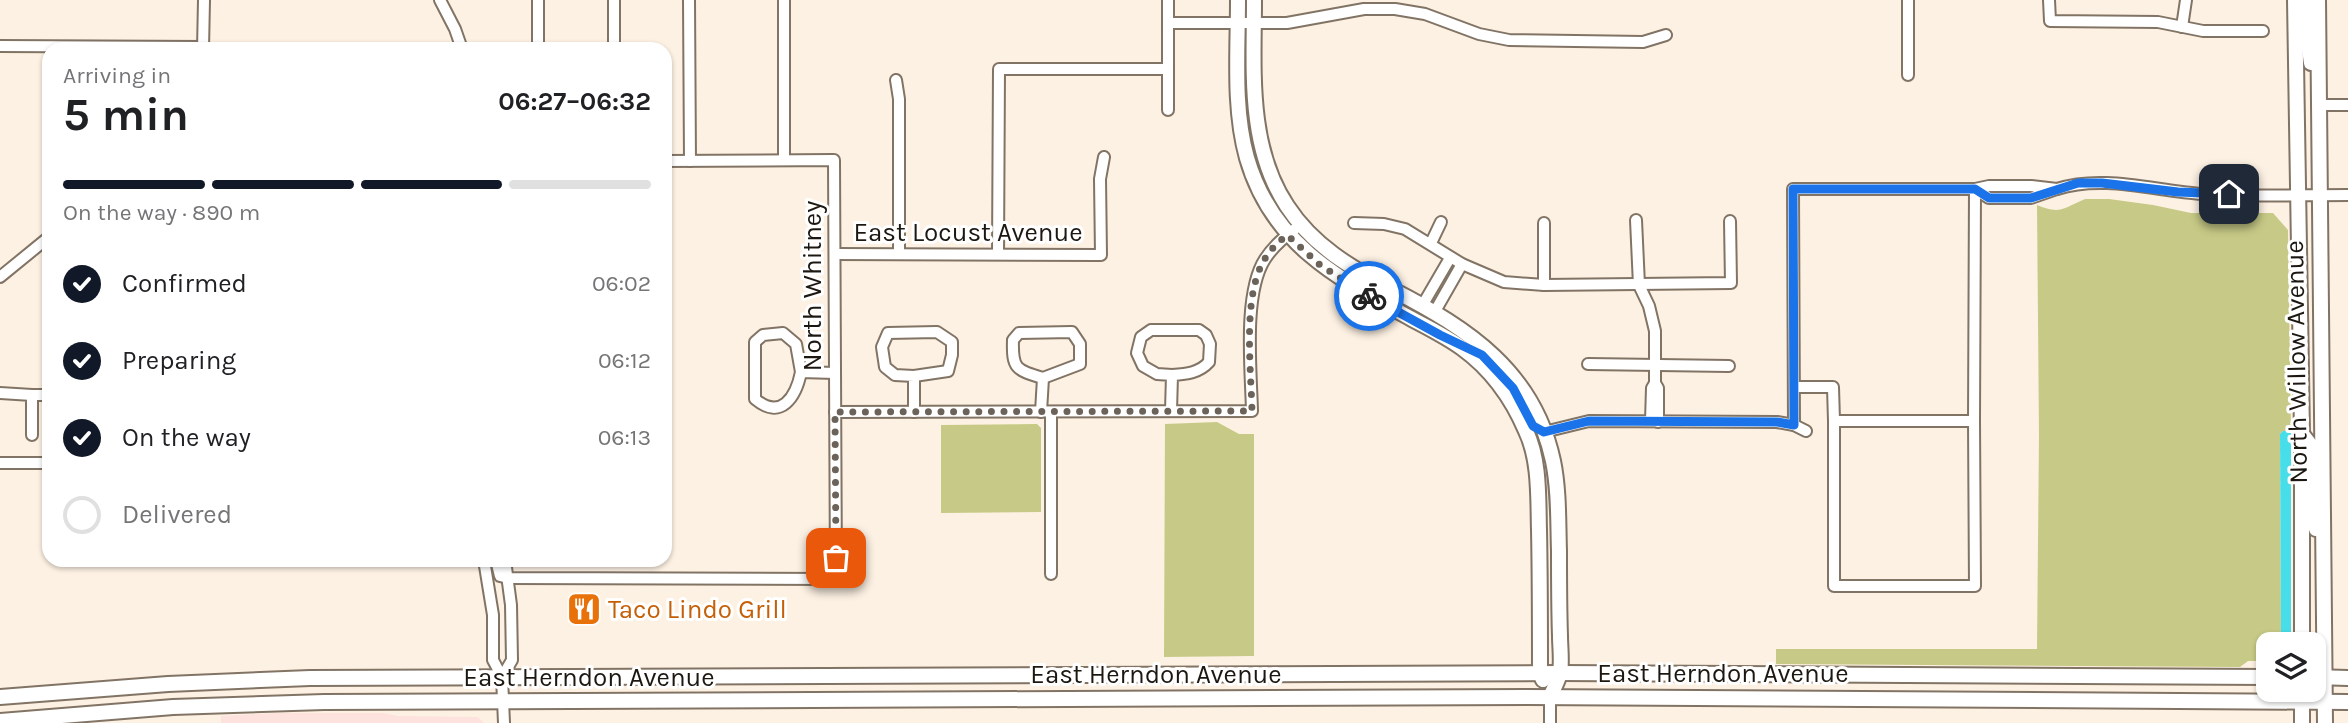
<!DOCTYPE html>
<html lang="en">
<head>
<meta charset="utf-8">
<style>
  :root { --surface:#fff; --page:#f6f6f6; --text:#202124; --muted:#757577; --line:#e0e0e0; --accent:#111827 }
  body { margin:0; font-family:Karla,sans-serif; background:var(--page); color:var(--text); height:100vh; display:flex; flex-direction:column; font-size:26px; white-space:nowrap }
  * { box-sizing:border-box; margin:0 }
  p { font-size:23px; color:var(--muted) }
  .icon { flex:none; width:38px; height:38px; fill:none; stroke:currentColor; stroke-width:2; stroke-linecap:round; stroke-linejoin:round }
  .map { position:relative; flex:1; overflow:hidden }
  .details { position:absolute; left:42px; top:42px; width:630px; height:525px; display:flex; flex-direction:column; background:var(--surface); border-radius:21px; box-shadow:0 2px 5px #0004 }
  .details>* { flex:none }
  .fabs { position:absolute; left:2256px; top:632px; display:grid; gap:14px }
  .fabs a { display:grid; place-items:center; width:70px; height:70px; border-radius:14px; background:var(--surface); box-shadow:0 2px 5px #0004; font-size:35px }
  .pin { position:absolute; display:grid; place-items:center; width:60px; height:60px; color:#fff; margin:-30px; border-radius:14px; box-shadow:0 4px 10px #0006 }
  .courier { position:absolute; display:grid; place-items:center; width:70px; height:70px; margin:-35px; border:5px solid #1a73e8; border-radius:50%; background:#fff; color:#222; box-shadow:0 2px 9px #0007 }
  .head em { font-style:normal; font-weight:700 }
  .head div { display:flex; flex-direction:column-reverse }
  .head { display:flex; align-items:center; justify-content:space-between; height:119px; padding:0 21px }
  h1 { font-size:46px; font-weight:700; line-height:52px }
  .bar { display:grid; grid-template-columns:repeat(4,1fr); gap:10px 7px; align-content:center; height:84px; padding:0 21px }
  .bar i { height:9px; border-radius:5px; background:var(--line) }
  .bar .active { background:var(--accent) }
  .bar p { grid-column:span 4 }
  ol { padding:0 21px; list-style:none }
  li { display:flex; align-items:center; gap:21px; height:77px }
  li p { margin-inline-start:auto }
  li .icon { padding:7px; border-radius:50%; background:var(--accent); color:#fff; stroke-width:4 }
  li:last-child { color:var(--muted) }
  li i { width:38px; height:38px; border:4px solid var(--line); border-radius:50% }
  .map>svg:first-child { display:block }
  .education { fill:#fde2de }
  .green { fill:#c7ca86 }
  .water { fill:#47dee9 }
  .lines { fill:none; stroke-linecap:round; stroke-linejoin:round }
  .minor-casing { stroke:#827465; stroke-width:14 }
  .major-casing { stroke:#827465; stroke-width:18 }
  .minor { stroke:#fff; stroke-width:10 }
  .major { stroke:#fff; stroke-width:14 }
  .done { stroke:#6b635a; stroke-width:7; stroke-dasharray:0 12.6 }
  .route { stroke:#1a73e8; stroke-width:9 }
  .labels { text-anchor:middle; stroke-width:6; stroke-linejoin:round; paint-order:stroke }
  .street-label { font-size:26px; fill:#1c1711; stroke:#fff }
  .food-label { font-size:26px; fill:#c56008; stroke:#fff; text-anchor:start }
</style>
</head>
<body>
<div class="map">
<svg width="2348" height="723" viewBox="0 0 2348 723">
  <rect width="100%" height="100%" fill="#fdf1e3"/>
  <!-- education -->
  <path class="education" d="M 276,713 L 384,713 L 398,716 L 478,717 L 484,723 L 221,723 L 221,716 Z"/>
  <!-- green -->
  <g class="green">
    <path d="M 2085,199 L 2109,199 L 2153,205 L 2191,213 L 2273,213 L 2288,230 L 2291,431 L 2283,431 L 2280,434 L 2281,644 L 2268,644 L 2268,661 L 2248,661 L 2240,667 L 1776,664 L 1776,649 L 2037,649 L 2039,435 L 2037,205 C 2061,215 2063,208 2085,199 Z"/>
    <path d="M 1217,422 L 1239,434 L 1254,434 L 1254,656 L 1164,657 L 1165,424 Z"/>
    <path d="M 1037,424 L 1041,428 L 1041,512 L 941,513 L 941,425 Z"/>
  </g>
  <!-- water -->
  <path class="water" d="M 2283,431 L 2291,431 L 2291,644 L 2281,644 L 2280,434 Z"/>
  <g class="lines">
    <!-- minor casing -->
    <g class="minor-casing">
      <g id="minor">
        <path d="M 440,0 L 455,29 L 462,49"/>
        <path d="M 538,0 L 538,49"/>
        <path d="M 614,0 L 614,49"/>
        <path d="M 689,0 L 690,161"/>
        <path d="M 784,0 L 784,160"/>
        <path d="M 1168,0 L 1168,110"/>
        <path d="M 1908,0 L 1908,75"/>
        <path d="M 2049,0 L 2050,21 L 2158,22 L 2203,31 L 2263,31"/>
        <path d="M 1168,23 L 1287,23 L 1364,9 L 1395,9 L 1425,14 L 1479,34 L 1509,40 L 1643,42 L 1666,35"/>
        <path d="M 2182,27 L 2186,0"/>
        <path d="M 0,46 L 203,47"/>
        <path d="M 203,49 L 204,0"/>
        <path d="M 896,80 L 899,99 L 899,254"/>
        <path d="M 2319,105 L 2348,105"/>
        <path d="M 1989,186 L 2031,186 L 2057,189 L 2031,198 L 1989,198 L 1975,189 Z"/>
        <path d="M 2057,189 C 2103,174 2155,191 2202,194 C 2250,197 2300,195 2348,195"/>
        <path d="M 1636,220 L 1639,285 L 1649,306 L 1655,331 L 1655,383"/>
        <path d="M 1354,223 L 1384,224 L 1405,229 L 1462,264 L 1504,282 L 1544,285 L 1731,283 L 1730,221"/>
        <path d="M 1544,223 L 1544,285"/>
        <path d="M 1431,243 L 1441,222"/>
        <path d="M 835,254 L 1101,255 L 1100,179 L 1104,157"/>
        <path d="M 998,254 L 999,69 L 1168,69"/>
        <path d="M 0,277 L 49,237"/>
        <path d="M 1422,306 L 1450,258"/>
        <path d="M 1434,313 L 1462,264"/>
        <path d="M 1588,364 L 1729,366"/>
        <path d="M 801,372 C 796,397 781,421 755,399 L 755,342 L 763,335 L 783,333 L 796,344 L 801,372 L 835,373"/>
        <path d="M 1794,387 L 1833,387 L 1834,421 L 1974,421 L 1975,189 L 1793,189 L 1794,425"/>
        <path d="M 0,393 L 32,395 L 32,435"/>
        <path d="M 32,395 L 49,395"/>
        <path d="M 1171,411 L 1172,375 L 1157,374 L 1143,366 L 1137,353 L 1141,337 L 1151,330 L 1199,330 L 1206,335 L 1210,344 L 1209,362 C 1199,373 1187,374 1172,375"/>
        <path d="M 835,412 L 1252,411 C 1251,370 1243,293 1265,259 C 1274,245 1287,235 1300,225"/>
        <path d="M 914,412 L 914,376 L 895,375 L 885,367 L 882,347 L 888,333 L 937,332 L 952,342 L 952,355 L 948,371 L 914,376"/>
        <path d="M 1041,412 L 1043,378 C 1016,370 1012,369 1013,340 L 1019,333 L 1072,332 L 1080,344 L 1080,364 L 1043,378"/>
        <path d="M 1051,412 L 1051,574"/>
        <path d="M 1651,421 L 1652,388 L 1655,383 L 1658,388 L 1658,422"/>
        <path d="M 1834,421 L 1834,586 L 1975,586 L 1974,421"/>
        <path d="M 1544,432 L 1589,421 L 1777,422 L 1794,425 L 1806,431"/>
        <path d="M 0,463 L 49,463"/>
        <path d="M 484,560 L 493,615 L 493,660 L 502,677 L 504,723"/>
        <path d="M 496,560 L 500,576 L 508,578 L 836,579 L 834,160 L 665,161"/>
        <path d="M 502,677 L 512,660 L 511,605 L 505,560"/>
        <path d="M 1550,697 L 1550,723"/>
      </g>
    </g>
    <!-- major casing -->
    <g class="major-casing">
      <g id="major">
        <path d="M 1238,0 C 1238,52 1233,108 1247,158 C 1272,245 1339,279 1412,319 C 1429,328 1447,337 1462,348 C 1491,369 1512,398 1526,431 C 1540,461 1538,497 1539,530 C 1540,577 1540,625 1540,673 L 1543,680"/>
        <path d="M 1254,0 C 1254,69 1247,146 1287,206 C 1313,246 1351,268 1393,290 C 1469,329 1534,372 1553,461 C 1559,490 1558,521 1559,551 C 1559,579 1559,607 1560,636 C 1560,647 1562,661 1560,673 C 1558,681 1553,690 1550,697"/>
        <path d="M 2295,0 L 2302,434 L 2302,644"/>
        <path d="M 2307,0 L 2308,41 L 2311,63"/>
        <path d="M 2318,0 L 2325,723"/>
        <path d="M 2302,434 L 2313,448 L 2313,510 L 2316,529"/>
        <path d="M 2314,677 L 2348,678"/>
        <path d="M 2302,690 L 2302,723"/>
        <path d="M 0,697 L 168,684 L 310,678 L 1560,673 L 2268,677"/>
        <path d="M 0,721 L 173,707 L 324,702 L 1528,697 L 2348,702"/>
      </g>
    </g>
    <!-- minor -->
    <use href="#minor" class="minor"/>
    <!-- major -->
    <use href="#major" class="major"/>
  </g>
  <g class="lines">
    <!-- done -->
    <path class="done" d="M 836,558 L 835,412 L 1252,411 C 1251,369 1243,301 1262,264 C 1268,252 1277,243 1287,235 L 1320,265 L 1369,296"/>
    <!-- route -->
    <path class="route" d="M 1369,296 L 1440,335 L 1482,355 L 1513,388 L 1533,426 L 1544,432 L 1589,421 L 1777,422 L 1794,425 L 1793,189 L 1975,189 L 1989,198 L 2031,198 L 2078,183 L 2102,183 L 2178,192 L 2229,194"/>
  </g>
  <!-- icons -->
  <defs>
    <g id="restaurant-square" transform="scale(1.75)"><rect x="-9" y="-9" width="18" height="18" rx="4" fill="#e8710a" stroke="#fff"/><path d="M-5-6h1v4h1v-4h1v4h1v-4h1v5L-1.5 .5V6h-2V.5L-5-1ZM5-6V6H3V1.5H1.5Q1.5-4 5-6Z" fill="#fff"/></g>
  </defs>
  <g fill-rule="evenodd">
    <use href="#restaurant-square" x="584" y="609"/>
  </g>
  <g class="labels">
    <!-- street labels -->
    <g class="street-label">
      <text x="968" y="241">East Locust Avenue</text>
      <text transform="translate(812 286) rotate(-90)" y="9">North Whitney</text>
      <text transform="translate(2296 362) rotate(-91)" y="9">North Willow Avenue</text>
      <text x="1723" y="682">East Herndon Avenue</text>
      <text x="1156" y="683">East Herndon Avenue</text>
      <text x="589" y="686">East Herndon Avenue</text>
    </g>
    <!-- food labels -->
    <g class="food-label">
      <text x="608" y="618">Taco Lindo Grill</text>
    </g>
  </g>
</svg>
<div class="fabs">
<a><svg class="icon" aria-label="layers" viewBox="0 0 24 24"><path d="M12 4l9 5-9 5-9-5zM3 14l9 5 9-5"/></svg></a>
</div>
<div class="pin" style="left:836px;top:558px;background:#ea580c"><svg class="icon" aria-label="bag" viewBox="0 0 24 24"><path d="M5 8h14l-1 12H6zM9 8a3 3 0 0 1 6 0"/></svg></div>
<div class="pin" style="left:2229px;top:194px;background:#1f2937"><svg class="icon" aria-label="home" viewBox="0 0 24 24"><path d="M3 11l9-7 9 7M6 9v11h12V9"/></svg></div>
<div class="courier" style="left:1369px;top:296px"><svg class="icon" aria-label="bike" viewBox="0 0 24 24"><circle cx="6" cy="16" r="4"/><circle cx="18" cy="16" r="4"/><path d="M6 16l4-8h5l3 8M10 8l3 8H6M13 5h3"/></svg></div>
<section class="details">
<div class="head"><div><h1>5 min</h1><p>Arriving in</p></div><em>06:27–06:32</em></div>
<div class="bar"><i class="active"></i><i class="active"></i><i class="active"></i><i></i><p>On the way · 890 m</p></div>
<ol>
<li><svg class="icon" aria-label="check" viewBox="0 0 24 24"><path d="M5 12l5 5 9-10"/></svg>Confirmed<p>06:02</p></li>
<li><svg class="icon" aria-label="check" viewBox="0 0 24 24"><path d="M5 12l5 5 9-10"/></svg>Preparing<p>06:12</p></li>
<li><svg class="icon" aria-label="check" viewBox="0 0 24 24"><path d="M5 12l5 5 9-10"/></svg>On the way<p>06:13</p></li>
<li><i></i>Delivered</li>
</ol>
</section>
</div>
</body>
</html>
